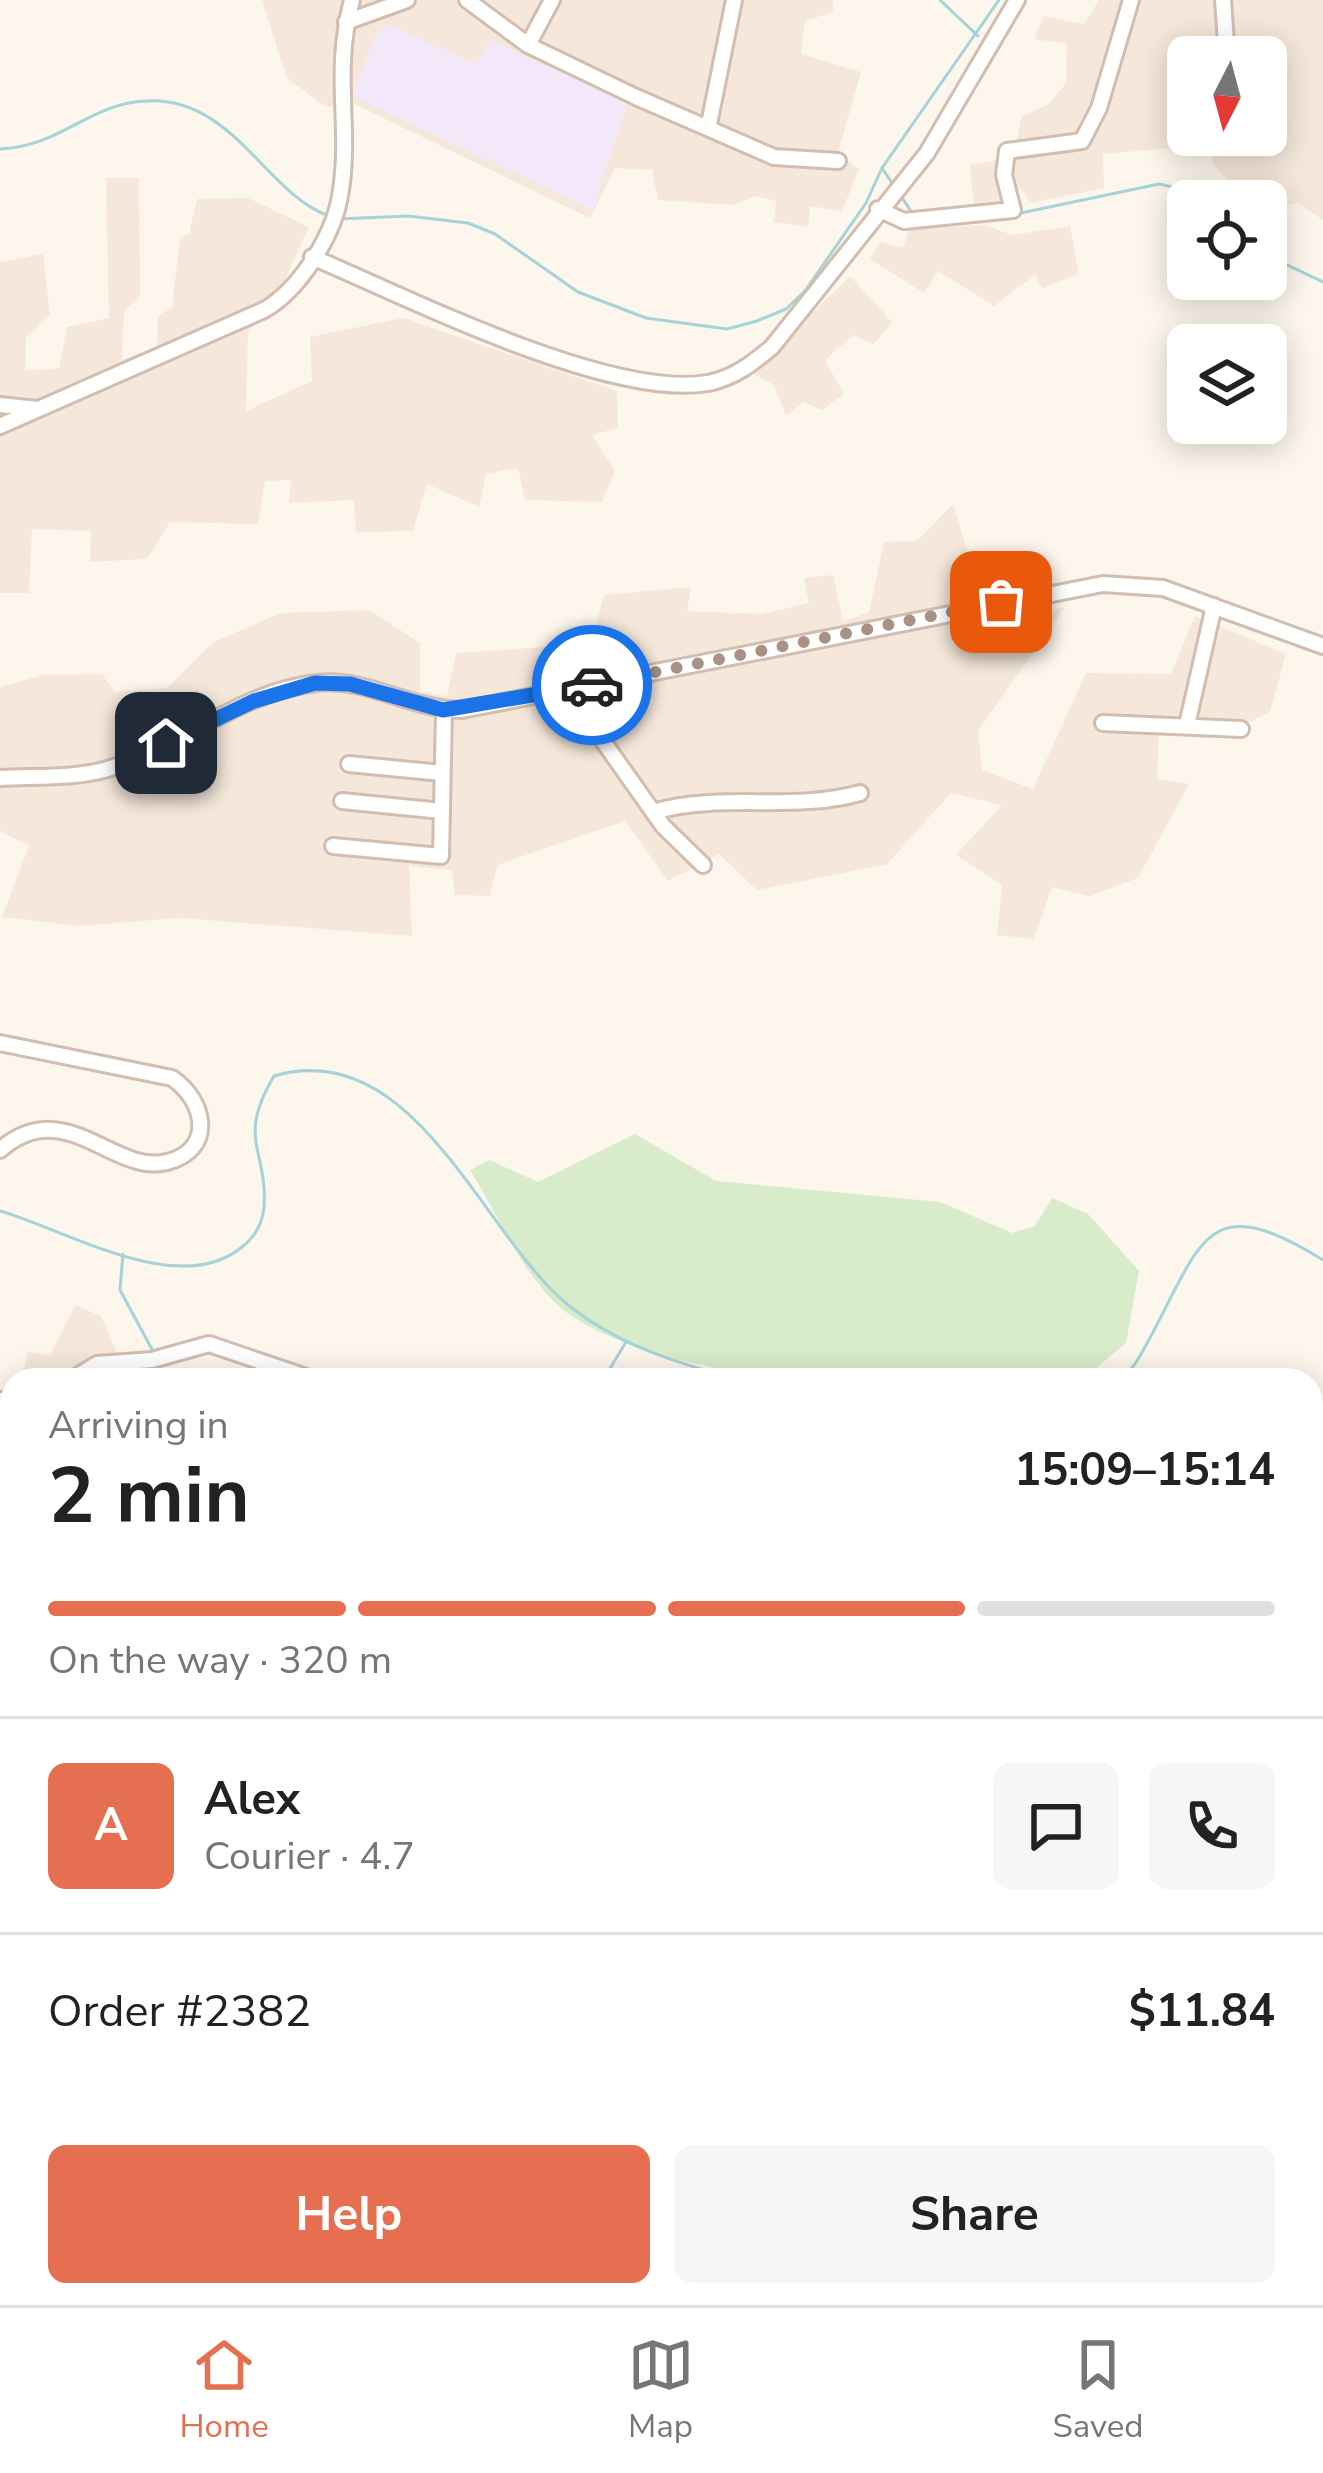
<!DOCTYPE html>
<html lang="en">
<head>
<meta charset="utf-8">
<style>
  :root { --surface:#fff; --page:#f6f6f6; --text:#222; --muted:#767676; --line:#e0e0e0; --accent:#e76f51 }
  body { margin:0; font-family:"Nunito Sans",sans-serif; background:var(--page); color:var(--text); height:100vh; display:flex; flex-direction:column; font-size:45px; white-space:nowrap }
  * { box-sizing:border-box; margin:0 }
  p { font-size:39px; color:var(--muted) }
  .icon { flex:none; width:66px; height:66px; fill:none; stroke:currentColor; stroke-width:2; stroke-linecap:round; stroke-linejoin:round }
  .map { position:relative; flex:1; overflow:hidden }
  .panel { position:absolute; left:0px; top:1368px; width:1323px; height:939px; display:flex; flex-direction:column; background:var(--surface); border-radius:36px 36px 0 0; box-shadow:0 6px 30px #0003 }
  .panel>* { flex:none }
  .needle { width:78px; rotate:186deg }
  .buttons { position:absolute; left:1167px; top:36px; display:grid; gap:24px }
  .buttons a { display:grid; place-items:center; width:120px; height:120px; border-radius:18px; background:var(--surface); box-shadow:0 6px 30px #0003; font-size:60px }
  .pin { position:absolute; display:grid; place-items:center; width:102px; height:102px; color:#fff; margin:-51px; border-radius:24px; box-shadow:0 6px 18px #0006 }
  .courier { position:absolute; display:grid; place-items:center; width:120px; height:120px; margin:-60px; border:9px solid #1a73e8; border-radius:50%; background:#fff; color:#222; box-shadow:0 3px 15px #0007 }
  .head em { font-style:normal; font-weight:700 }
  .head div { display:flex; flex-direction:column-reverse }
  .head { display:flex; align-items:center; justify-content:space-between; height:204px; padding:0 48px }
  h1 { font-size:78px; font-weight:700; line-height:90px }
  .bar { display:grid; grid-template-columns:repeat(4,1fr); gap:18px 12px; align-content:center; height:144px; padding:0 48px }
  .bar i { height:15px; border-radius:9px; background:var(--line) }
  .bar .current { background:var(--accent) }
  .bar p { grid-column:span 4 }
  .line { display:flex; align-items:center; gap:30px; padding:0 48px; border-top:3px solid var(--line) }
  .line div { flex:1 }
  .round { display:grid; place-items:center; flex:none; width:126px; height:126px; border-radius:18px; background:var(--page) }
  .primary-button { display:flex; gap:24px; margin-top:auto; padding:24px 48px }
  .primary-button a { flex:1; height:138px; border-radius:18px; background:var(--accent); color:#fff; font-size:48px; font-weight:700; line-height:138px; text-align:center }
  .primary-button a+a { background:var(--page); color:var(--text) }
  .tabs { display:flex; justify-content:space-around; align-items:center; height:168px; border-top:3px solid var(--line); background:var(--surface); font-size:33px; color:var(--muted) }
  .tabs a { display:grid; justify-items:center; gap:6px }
  .tabs .current { color:var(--accent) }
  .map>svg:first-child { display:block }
  .residential { fill:#f5e8da }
  .education { fill:#f3e8fa }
  .green { fill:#d8ecc9 }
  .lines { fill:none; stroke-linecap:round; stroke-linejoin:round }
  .stream { stroke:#a5d3da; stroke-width:3 }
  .minor-casing { stroke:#d1beb0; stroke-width:20 }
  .minor { stroke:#fff; stroke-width:14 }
  .done { stroke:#a89285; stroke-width:12; stroke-dasharray:0 21.6 }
  .route { stroke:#1a73e8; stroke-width:15 }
</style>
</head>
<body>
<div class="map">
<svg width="1323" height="2305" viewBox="0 0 1323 2305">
  <rect width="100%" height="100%" fill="#fdf6ec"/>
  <!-- residential -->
  <g class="residential">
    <path d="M 262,0 L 833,0 L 833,12 L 805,21 L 801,54 L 861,72 L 838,153 L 859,169 L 842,211 L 810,206 L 808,227 L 774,222 L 776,201 L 755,196 L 733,205 L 658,200 L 652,170 L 615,168 L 590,218 L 352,103 L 326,107 L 287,78 Z"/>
    <path d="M 1099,0 L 1323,0 L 1323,220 L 1298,203 L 1270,207 L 1258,190 L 1238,192 L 1212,162 L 1214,135 L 1266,135 L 1266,57 L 1188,57 L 1188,100 L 1169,108 L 1171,148 L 1103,154 L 1104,188 L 1030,203 L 1021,188 L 1005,191 L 1007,209 L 974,208 L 970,165 L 1013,157 L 1022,116 L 1049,104 L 1066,83 L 1067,44 L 1034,39 L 1044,16 L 1084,24 Z"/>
    <path d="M 106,178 L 139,178 L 140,296 L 124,311 L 122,360 L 157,346 L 158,316 L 172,307 L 180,238 L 189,234 L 197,199 L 248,198 L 309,227 L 279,293 L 248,333 L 246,411 L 312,381 L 310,337 L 403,318 L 617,391 L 618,428 L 592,435 L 615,471 L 602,502 L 525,500 L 518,468 L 486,474 L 479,507 L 427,484 L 413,531 L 356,532 L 354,500 L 289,503 L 291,480 L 265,481 L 258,524 L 170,522 L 147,559 L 90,562 L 91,531 L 32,529 L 29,593 L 0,593 L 0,262 L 43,254 L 50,315 L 26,337 L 25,371 L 59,368 L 67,327 L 109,318 Z"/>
    <path d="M 985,225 L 1012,235 L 1070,226 L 1079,274 L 1042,288 L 1035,275 L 994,306 L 938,271 L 924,293 L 870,259 L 880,242 L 903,248 L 909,229 Z"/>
    <path d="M 850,276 L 892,322 L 873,345 L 854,335 L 825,360 L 844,394 L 822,410 L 804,402 L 786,416 L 774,385 L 751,373 Z"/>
    <path d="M 953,504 L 988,619 L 1064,608 L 978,731 L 982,770 L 1033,789 L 1086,673 L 1171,674 L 1195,616 L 1286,654 L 1270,712 L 1224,734 L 1159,734 L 1157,779 L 1189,784 L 1138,878 L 1089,896 L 1052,887 L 1034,939 L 997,935 L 1002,885 L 956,855 L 1002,805 L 951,793 L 887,864 L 757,890 L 719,854 L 668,881 L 625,821 L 497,865 L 490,896 L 455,895 L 452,870 L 409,866 L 412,936 L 180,918 L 78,926 L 2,917 L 29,846 L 0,831 L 0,687 L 43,675 L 102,674 L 115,692 L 167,688 L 213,642 L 281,613 L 369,610 L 420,643 L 420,692 L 447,696 L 456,653 L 591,644 L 604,595 L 691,587 L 687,611 L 761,614 L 809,603 L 804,578 L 833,575 L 843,622 L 869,612 L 884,542 L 917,541 Z"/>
    <path d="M 75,1305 L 101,1316 L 128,1380 L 21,1380 L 28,1352 L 50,1355 Z"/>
    <path d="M 0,1390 L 12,1390 L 12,1645 L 0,1640 Z"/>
  </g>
  <!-- education -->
  <path class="education" d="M 387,24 L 476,64 L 489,40 L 628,102 L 593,210 L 353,96 L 374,38 Z"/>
  <!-- green -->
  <path class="green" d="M 635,1134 L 716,1181 L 940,1202 L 1012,1233 L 1035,1226 L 1052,1198 L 1088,1214 L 1139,1271 L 1126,1343 L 1082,1380 C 929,1380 711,1400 576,1319 C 528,1290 499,1216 470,1170 L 489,1160 L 538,1182 Z"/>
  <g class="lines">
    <!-- stream -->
    <g class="stream">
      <path d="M 940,0 L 978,36"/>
      <path d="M 0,149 C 60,147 90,103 146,101 C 233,96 265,193 329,216"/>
      <path d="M 882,168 L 892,183"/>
      <path d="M 901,196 L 912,213"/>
      <path d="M 1016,214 L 1159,184 L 1181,189 L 1198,201"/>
      <path d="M 338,219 L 408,216 L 468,223 L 495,234 L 578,292 L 646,318 L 727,329 L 757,321 L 786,309 L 805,291 L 866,203 L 882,168 L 999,0"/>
      <path d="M 1266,255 L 1323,282"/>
      <path d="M 0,1211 C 69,1231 179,1299 242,1247 C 254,1238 262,1224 264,1208 C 268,1149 236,1140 274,1076 C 414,1035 482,1234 567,1304 C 617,1345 679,1364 741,1380"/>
      <path d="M 123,1254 L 120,1290 L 155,1355"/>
      <path d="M 157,1364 L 160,1380"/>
      <path d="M 603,1380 L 626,1342"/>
      <path d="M 1118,1380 C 1134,1371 1142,1352 1151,1336 C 1203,1238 1208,1189 1323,1260"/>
      <path d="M 353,2295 L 356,2305"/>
    </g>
    <!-- minor casing -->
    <g class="minor-casing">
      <g id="minor">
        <path d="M 467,0 L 528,45 L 636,97 L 774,157 L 838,161"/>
        <path d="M 1223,0 L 1227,57"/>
        <path d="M 346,22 L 407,0"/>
        <path d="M 528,45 L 552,0"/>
        <path d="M 709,124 L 734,0"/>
        <path d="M 1227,135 L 1242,144"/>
        <path d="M 878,209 L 904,221 L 1013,210 L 1004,175 L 1007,151 L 1082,141 L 1099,108 L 1131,0"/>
        <path d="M 312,257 C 407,297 609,400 708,383 C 734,378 753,363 772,347 L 927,153 L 1017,0"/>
        <path d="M 0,405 L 37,409"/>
        <path d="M 0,426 L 264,310 C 299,290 333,237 340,196 C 352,128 332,76 352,0"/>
        <path d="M 567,690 L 663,826 L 703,865"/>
        <path d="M 1103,723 L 1241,729"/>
        <path d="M 1187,725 L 1214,606"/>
        <path d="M 349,764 L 442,773"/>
        <path d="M 0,778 C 36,776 76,779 111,768 C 182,746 241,691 317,683 C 366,677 412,710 462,710 L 1103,584 L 1163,588 L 1323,646"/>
        <path d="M 342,801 L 442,811"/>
        <path d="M 653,812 C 721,792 792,812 860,793"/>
        <path d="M 333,846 L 441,856 L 444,710"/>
        <path d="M 0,1043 L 172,1078 C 206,1101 215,1150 167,1162 C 114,1176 65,1093 0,1150"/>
        <path d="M 71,1380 L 97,1364 L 152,1360 L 209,1344 L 315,1380"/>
        <path d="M 0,1400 L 12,1399"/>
        <path d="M 1311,1420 L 1323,1412"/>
        <path d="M 0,1509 L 12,1513"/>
        <path d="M 0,1604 L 12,1609"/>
      </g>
    </g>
    <!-- minor -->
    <use href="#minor" class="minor"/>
  </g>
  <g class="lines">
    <!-- done -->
    <path class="done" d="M 592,685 L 1001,602"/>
    <!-- route -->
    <path class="route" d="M 166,743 L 254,701 L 315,683 L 350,684 L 443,710 L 592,685"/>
  </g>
</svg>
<div class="buttons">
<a><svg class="needle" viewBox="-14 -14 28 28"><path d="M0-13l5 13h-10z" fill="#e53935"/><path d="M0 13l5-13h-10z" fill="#767676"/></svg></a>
<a><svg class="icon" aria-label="locate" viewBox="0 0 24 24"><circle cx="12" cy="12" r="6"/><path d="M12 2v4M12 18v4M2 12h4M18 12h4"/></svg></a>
<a><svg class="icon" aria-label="layers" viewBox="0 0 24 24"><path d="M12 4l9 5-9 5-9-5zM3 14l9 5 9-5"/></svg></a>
</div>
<div class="pin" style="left:1001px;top:602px;background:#ea580c"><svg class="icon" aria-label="bag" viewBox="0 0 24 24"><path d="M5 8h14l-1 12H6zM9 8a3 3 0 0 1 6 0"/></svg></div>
<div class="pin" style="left:166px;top:743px;background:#1f2937"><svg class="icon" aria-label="home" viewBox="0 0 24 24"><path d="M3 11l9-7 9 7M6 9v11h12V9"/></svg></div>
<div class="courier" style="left:592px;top:685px"><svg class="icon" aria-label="car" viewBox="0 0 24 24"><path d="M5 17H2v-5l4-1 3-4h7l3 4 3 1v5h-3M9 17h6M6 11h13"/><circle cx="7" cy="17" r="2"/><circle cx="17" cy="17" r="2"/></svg></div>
<section class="panel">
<div class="head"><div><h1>2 min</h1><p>Arriving in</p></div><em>15:09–15:14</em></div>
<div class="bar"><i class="current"></i><i class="current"></i><i class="current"></i><i></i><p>On the way · 320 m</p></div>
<div class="line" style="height:216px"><b class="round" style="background:var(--accent);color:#fff">A</b><div><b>Alex</b><p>Courier · 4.7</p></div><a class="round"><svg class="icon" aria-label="chat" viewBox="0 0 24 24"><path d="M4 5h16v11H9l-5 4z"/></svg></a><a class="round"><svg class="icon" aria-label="phone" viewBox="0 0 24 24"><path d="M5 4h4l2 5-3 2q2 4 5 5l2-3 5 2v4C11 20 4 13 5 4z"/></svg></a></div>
<div class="line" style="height:156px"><div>Order #2382</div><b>$11.84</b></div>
<div class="primary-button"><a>Help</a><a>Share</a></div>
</section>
</div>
<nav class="tabs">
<a class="current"><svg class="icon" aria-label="home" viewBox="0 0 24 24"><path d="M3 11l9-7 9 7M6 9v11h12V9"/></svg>Home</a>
<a><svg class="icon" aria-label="map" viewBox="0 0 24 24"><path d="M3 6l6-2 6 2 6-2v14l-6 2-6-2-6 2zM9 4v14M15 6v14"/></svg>Map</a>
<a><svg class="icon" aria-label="saved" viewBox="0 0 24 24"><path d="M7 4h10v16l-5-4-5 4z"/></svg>Saved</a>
</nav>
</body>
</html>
